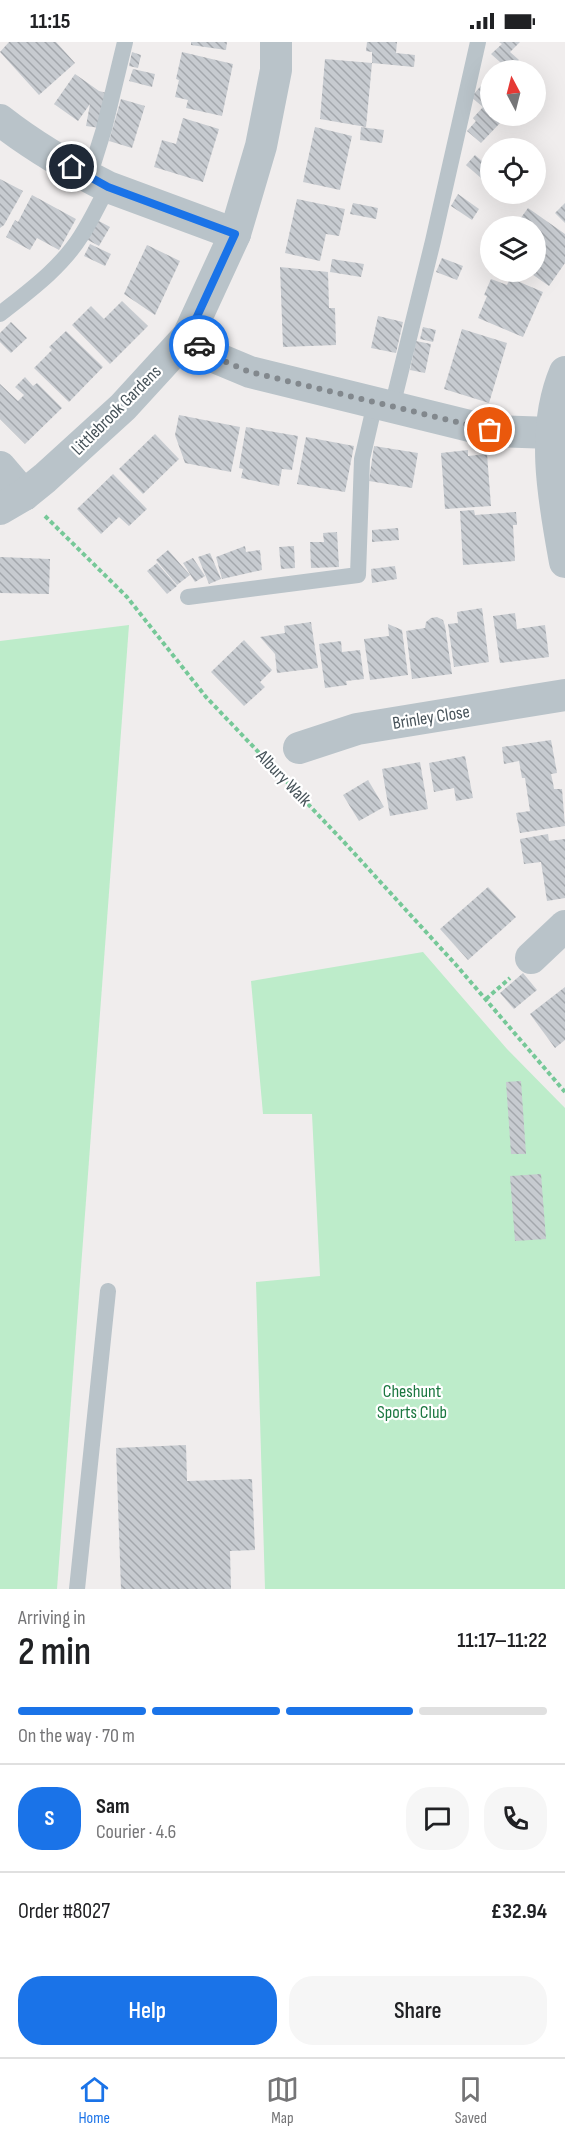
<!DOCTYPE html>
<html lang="en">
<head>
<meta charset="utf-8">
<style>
  :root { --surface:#fff; --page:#f6f6f6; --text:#202124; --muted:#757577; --line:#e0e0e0; --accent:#1a73e8 }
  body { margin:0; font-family:"Sofia Sans Condensed",sans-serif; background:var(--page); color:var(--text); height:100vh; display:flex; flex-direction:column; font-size:22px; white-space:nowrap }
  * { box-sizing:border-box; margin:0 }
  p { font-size:20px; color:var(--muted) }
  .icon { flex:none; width:33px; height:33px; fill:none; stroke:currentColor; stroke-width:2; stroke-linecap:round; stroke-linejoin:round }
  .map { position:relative; height:1547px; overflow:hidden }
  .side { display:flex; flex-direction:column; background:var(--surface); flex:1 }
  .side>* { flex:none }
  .needle { width:39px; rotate:353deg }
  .buttons { position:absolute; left:480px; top:18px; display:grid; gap:12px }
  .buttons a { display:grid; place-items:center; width:66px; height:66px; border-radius:50%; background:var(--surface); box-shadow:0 6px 24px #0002; font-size:30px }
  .pin { position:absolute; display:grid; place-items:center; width:51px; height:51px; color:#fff; margin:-26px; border:3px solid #fff; border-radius:50%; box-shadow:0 2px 6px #0007 }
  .courier { position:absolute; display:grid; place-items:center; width:60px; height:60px; margin:-30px; border:4px solid #1a73e8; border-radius:50%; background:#fff; color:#222; box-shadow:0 2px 8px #0007 }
  .headline em { font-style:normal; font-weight:600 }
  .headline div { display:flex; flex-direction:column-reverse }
  .headline { display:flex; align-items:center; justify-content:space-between; height:102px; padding:0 18px }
  h1 { font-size:39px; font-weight:600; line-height:45px }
  .bar { display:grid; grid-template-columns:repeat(4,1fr); gap:9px 6px; align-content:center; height:72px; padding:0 18px }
  .bar i { height:8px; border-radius:4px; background:var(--line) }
  .bar .active { background:var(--accent) }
  .bar p { grid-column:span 4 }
  .line { display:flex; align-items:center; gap:15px; padding:0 18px; border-top:2px solid var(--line) }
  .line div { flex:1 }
  .round { display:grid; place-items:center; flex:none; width:63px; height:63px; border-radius:24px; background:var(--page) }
  .button { display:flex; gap:12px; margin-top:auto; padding:12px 18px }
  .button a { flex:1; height:69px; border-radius:24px; background:var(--accent); color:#fff; font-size:24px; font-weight:600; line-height:69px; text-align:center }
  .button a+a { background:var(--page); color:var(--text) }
  .status { display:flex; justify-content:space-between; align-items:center; height:42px; padding:0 30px; background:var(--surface); direction:ltr }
  .status svg { height:16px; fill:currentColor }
  .tabs { display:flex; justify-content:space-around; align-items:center; height:84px; border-top:2px solid var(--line); background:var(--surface); font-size:16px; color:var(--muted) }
  .tabs a { display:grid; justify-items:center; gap:3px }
  .tabs .active { color:var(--accent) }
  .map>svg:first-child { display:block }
  .green { fill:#bdecca }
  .building { fill:url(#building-back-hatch) }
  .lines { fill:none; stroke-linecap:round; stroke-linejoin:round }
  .path { stroke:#76c898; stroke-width:4; stroke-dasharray:4.5 3; stroke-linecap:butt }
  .lane { stroke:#b9c3c9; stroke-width:16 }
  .street { stroke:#b9c3c9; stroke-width:32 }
  .done { stroke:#82888d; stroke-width:6; stroke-dasharray:0 10.8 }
  .route { stroke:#1a73e8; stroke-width:8 }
  .labels { text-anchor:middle; stroke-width:4.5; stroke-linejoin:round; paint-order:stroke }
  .street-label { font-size:18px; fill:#465259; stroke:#fff }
  .park-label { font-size:18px; fill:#1b7740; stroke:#fff }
</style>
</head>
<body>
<div class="status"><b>11:15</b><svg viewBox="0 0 49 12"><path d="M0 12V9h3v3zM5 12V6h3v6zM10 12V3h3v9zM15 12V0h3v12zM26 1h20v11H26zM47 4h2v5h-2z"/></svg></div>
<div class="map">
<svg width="565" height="1547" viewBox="0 0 565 1547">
  <defs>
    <pattern id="building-back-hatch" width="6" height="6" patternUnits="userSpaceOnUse" patternTransform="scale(1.5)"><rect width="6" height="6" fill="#c7cbd0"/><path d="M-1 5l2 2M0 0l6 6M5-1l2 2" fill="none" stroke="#a3a7ac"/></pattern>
  </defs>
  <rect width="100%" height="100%" fill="#f0eded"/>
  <!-- green -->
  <g class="green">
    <path d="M 129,583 L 57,1547 L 0,1547 L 0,599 Z"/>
    <path d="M 423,910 L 507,1007 L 565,1066 L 565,1547 L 265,1547 L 256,1240 L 320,1234 L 312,1072 L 263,1072 L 251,939 Z"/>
  </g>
  <!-- building -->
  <g class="building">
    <path d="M 9,0 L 56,0 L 75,21 L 39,53 L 0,10 Z"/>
    <path d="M 191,0 L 227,0 L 226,8 L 191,3 Z"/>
    <path d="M 367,0 L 397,0 L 396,11 L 415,13 L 414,25 L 372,21 L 372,10 L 366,9 Z"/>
    <path d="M 499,0 L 520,0 L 510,10 L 519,18 L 509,28 L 491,12 L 502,2 Z"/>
    <path d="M 132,10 L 141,13 L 138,26 L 129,24 Z"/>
    <path d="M 182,10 L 233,22 L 222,74 L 186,66 L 188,58 L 175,55 L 179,38 L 176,37 Z"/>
    <path d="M 325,17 L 372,21 L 366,85 L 320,77 Z"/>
    <path d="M 133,27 L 155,32 L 152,45 L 129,39 Z"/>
    <path d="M 75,32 L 99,49 L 107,51 L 100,86 L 86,84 L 90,62 L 78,79 L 54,62 Z"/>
    <path d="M 488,36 L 490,38 L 490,69 L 488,71 L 500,81 L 481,101 L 467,89 L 476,79 L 473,76 L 483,65 L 471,55 Z"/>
    <path d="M 121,57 L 145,64 L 132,106 L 109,99 Z"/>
    <path d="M 183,76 L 219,87 L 203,140 L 154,125 L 162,98 L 176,102 Z"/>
    <path d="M 315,85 L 352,94 L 340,148 L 303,140 Z"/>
    <path d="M 361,85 L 384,88 L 382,101 L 360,98 Z"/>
    <path d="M 475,113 L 490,126 L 489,143 L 466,123 Z"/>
    <path d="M 0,137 L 23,149 L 4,183 L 0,186 Z"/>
    <path d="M 458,152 L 479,167 L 472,178 L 451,164 Z"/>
    <path d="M 32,153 L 76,177 L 59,208 L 37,196 L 30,208 L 6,195 L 15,178 L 18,180 Z"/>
    <path d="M 297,157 L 345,167 L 339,194 L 326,192 L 320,219 L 285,211 Z"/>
    <path d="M 353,161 L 378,166 L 376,177 L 350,172 Z"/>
    <path d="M 565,161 L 565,181 L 555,171 Z"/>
    <path d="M 528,166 L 565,192 L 565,221 L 549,244 L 529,230 L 536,230 L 536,184 L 515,184 Z"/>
    <path d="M 97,178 L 110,185 L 99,204 L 86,197 Z"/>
    <path d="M 90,202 L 111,212 L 105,224 L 84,214 Z"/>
    <path d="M 147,203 L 180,219 L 155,273 L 124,252 Z"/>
    <path d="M 442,216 L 463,224 L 457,238 L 436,230 Z"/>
    <path d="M 332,217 L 364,222 L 361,235 L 330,230 Z"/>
    <path d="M 280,225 L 328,230 L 329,266 L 335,266 L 336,303 L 283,305 Z"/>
    <path d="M 510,236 L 543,250 L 523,295 L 478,276 L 487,254 L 484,253 L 491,237 L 507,243 Z"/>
    <path d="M 122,259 L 148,284 L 110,322 L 72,283 L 91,264 L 104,277 Z"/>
    <path d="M 378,274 L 403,280 L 396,311 L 371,306 Z"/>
    <path d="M 11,280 L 27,296 L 11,311 L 0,300 L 0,291 Z"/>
    <path d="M 423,285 L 436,288 L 433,300 L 420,297 Z"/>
    <path d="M 462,287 L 507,301 L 489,361 L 444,347 Z"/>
    <path d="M 66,289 L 103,325 L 69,360 L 34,326 L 52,308 L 49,305 Z"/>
    <path d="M 416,299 L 431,302 L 425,331 L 410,328 Z"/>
    <path d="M 25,335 L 33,344 L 37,341 L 62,366 L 25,402 L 0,377 L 0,342 L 18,359 L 24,353 L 15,345 Z"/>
    <path d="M 179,373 L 240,385 L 231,430 L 185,421 L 175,393 Z"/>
    <path d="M 246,385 L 298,394 L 292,428 L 282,427 L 279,444 L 241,436 L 243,427 L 239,426 Z"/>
    <path d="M 155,392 L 179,417 L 143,452 L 119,427 Z"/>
    <path d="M 306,395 L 354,404 L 345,450 L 297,442 Z"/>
    <path d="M 374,404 L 418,411 L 412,446 L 369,439 Z"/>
    <path d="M 468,408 L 468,414 L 487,412 L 491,464 L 445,467 L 441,411 Z"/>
    <path d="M 113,432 L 147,467 L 129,484 L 119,475 L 101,492 L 77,467 Z"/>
    <path d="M 474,468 L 475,473 L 516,470 L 517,483 L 513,483 L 515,519 L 463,523 L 460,469 Z"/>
    <path d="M 398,486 L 399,498 L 372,500 L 372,488 Z"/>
    <path d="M 337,490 L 339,525 L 311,526 L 310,500 L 324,500 L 323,491 Z"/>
    <path d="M 245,504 L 246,510 L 260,508 L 262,528 L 222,537 L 216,515 Z"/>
    <path d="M 294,504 L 295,526 L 281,527 L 279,505 Z"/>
    <path d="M 168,508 L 190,533 L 177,543 L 156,518 Z"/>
    <path d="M 210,511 L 221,537 L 209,542 L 198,515 Z"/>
    <path d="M 0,515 L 50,517 L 49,552 L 0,551 Z"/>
    <path d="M 193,516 L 205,534 L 195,540 L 183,521 Z"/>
    <path d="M 157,521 L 177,544 L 167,552 L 147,529 Z"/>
    <path d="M 395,524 L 397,537 L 372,541 L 371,527 Z"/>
    <path d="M 482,566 L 489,620 L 454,625 L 448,582 L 458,581 L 457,570 Z"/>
    <path d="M 515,571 L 517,587 L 545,583 L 549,615 L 500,621 L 493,574 Z"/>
    <path d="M 437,575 L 443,578 L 445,584 L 452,632 L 412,637 L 406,589 L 425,586 L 426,580 L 431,576 Z"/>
    <path d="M 311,580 L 318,626 L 277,631 L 275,612 L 260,595 L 285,591 L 284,584 Z"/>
    <path d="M 388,582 L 402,588 L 408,633 L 370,638 L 364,597 L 389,594 Z"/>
    <path d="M 244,598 L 272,628 L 260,640 L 265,645 L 244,664 L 211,630 Z"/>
    <path d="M 341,599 L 342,610 L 360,608 L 364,637 L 346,639 L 347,643 L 325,646 L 319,602 Z"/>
    <path d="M 551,698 L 557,731 L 551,732 L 553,741 L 554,747 L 562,747 L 565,784 L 520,791 L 516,771 L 530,769 L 525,736 L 522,736 L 519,719 L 504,722 L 502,705 Z"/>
    <path d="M 465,714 L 473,756 L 456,759 L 454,746 L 434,750 L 429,721 Z"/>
    <path d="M 420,720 L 428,767 L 390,774 L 382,727 Z"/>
    <path d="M 368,738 L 384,765 L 359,779 L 343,753 Z"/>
    <path d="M 548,792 L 549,799 L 565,797 L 565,856 L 547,859 L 541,820 L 524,822 L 520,797 Z"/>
    <path d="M 488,845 L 516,875 L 468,918 L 440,887 Z"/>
    <path d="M 523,931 L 537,948 L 514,967 L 500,951 Z"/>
    <path d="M 565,945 L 565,998 L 555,1006 L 530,972 Z"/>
    <path d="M 521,1039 L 526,1112 L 511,1112 L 506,1040 Z"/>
    <path d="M 541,1132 L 546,1197 L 515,1199 L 510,1134 Z"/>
    <path d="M 186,1403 L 187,1439 L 252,1437 L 255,1508 L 230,1509 L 231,1547 L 121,1547 L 116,1406 Z"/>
  </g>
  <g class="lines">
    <!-- path -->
    <g class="path">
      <path d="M 45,474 L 127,555 L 206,655 L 344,800 L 457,924 L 565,1050"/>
      <path d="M 486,957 L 510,936"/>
    </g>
    <!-- lane -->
    <g class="lane">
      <path d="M 89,135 L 104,87 L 125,0"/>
      <path d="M 0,272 C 29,249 61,226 81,194 C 91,179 99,161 108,145"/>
      <path d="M 392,365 L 433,199 L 478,0"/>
      <path d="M 188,555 L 358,533 L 362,417 L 375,361"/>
      <path d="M 77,1547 L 108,1249"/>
    </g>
    <!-- street -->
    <g class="street">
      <path d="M 0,78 C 33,104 71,126 108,145 L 235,192"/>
      <path d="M 188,294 L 214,315 L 250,330 L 490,389 L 551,391"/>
      <path d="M 565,330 C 540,389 554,459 565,520"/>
      <path d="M 0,425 L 24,453"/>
      <path d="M 0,467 L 24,453 L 45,436 L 123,365 L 188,294 L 235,192 L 261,104 L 276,28 L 276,0"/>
      <path d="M 299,706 L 357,687 L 565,653"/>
      <path d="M 531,916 L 565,884"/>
    </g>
  </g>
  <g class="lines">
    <!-- done -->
    <path class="done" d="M 199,303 L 214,315 L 250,330 L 490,388"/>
    <!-- route -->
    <path class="route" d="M 72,125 L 108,145 L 235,192 L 188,294 L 199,303"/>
  </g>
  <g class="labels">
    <!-- street labels -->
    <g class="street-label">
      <text transform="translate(116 368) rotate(-45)" y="6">Littlebrook Gardens</text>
      <text transform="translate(431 675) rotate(-9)" y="6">Brinley Close</text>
      <text transform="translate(284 736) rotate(46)" y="6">Albury Walk</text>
    </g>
    <!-- park labels -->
    <g class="park-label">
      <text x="412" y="1355">Cheshunt<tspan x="412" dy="21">Sports Club</tspan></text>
    </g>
  </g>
</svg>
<div class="buttons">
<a><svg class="needle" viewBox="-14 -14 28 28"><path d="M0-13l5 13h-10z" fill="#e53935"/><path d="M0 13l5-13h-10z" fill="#757577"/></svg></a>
<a><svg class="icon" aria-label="locate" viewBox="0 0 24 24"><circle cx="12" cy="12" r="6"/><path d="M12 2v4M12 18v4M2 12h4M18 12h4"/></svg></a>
<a><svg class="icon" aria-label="layers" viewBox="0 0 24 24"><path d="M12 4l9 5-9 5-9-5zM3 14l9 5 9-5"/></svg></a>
</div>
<div class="pin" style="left:490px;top:388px;background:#ea580c"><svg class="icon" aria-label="bag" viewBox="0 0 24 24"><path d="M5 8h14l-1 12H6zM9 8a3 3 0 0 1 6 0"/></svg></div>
<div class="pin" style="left:72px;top:125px;background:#1f2937"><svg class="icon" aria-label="home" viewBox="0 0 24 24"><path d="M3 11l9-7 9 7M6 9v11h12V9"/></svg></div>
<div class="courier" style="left:199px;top:303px"><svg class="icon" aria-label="car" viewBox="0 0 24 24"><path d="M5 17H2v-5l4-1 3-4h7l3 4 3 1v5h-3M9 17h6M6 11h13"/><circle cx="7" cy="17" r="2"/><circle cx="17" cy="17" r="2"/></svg></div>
</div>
<section class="side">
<div class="headline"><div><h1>2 min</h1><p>Arriving in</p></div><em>11:17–11:22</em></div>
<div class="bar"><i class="active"></i><i class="active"></i><i class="active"></i><i></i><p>On the way · 70 m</p></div>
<div class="line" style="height:108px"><b class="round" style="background:var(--accent);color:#fff">S</b><div><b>Sam</b><p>Courier · 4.6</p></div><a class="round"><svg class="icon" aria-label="chat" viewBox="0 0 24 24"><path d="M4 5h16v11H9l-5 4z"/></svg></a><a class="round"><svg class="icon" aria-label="phone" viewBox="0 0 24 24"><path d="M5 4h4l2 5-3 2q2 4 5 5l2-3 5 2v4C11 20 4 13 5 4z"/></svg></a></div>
<div class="line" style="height:78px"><div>Order #8027</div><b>£32.94</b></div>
<div class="button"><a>Help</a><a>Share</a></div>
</section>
<nav class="tabs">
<a class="active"><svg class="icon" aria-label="home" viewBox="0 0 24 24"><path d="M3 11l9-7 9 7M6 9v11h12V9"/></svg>Home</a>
<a><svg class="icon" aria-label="map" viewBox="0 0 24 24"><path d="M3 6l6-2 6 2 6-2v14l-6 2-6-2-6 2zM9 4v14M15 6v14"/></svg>Map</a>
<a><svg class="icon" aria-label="saved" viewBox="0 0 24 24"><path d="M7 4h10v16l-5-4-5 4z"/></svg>Saved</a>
</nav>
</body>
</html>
